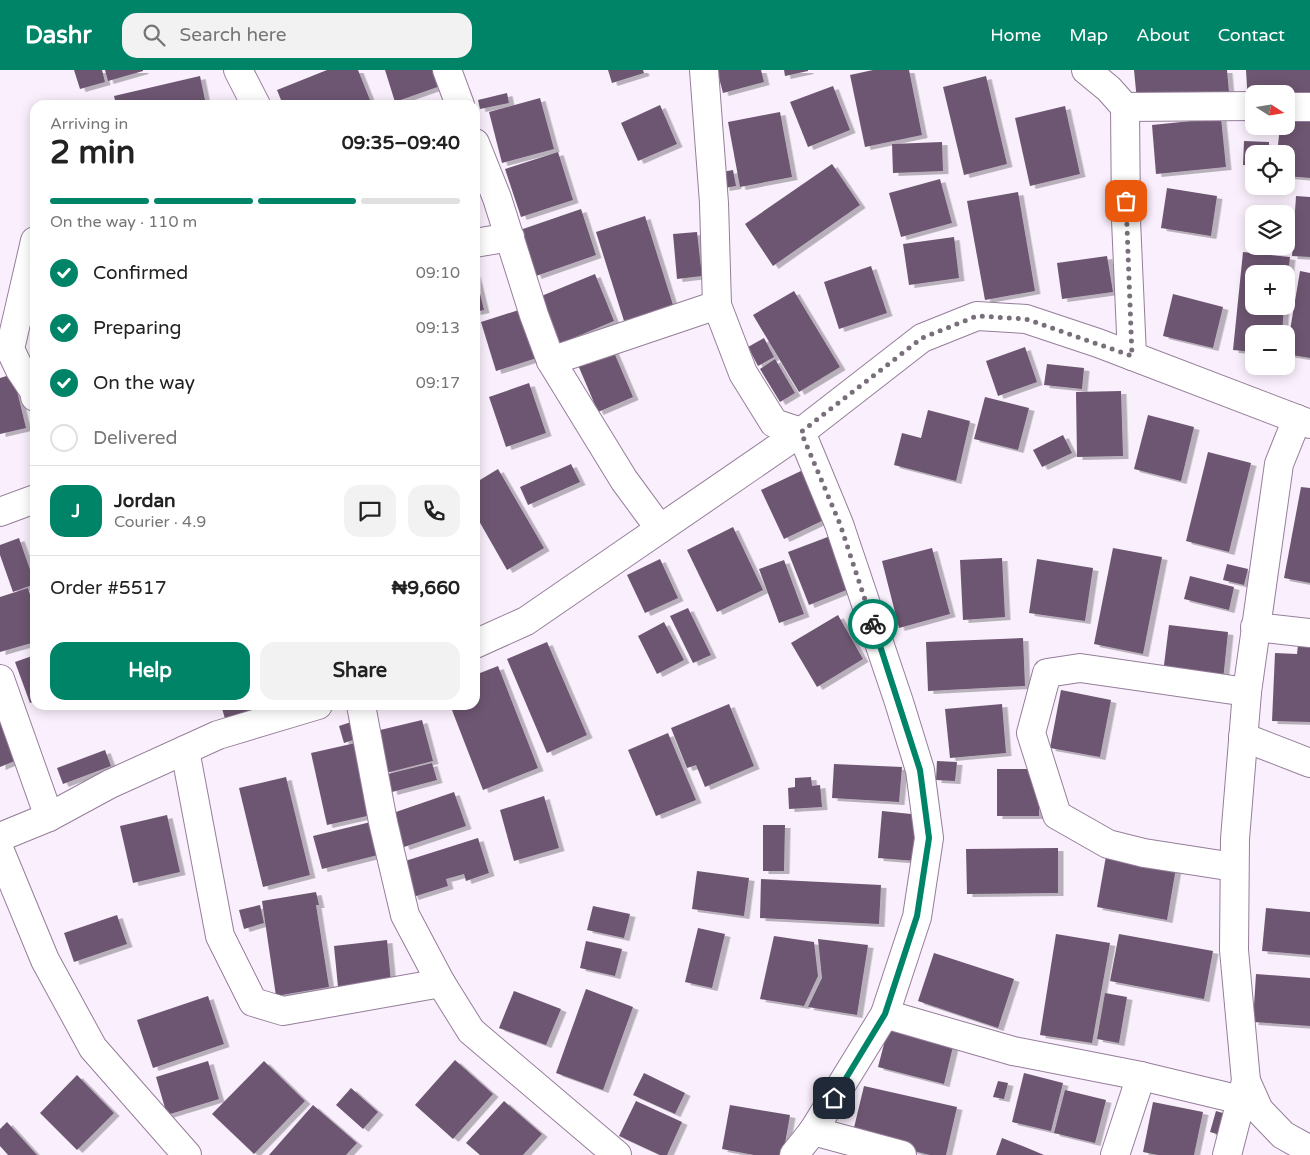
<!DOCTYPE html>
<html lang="en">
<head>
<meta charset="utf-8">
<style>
  :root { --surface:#fff; --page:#f2f2f2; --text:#222; --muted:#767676; --line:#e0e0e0; --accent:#008467 }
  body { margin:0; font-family:"Varela Round",sans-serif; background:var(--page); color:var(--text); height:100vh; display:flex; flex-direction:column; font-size:19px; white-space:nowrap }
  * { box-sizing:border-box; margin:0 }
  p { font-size:16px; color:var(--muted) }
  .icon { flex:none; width:28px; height:28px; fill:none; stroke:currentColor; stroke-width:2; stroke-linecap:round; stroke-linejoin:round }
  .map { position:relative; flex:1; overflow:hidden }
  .panel { position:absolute; left:30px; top:30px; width:450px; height:610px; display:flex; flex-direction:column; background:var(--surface); border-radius:15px; box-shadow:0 2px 12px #0003 }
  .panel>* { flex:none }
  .needle { width:32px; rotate:102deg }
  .buttons { position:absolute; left:1245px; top:15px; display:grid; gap:10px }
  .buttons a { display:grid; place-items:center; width:50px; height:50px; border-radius:10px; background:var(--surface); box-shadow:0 2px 12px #0003; font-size:25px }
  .pin { position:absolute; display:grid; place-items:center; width:42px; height:42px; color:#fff; margin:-21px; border-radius:10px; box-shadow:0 2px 8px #0006 }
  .courier { position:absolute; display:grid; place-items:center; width:50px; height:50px; margin:-25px; border:4px solid #008467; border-radius:50%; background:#fff; color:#222; box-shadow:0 1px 6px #0007 }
  .headline em { font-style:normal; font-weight:800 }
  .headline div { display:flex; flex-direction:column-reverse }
  .headline { display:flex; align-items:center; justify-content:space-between; height:85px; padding:0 20px }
  h1 { font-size:32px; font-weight:800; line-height:38px }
  .bar { display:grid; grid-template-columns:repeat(4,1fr); gap:8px 5px; align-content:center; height:60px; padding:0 20px }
  .bar i { height:6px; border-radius:4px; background:var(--line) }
  .bar .active { background:var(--accent) }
  .bar p { grid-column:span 4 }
  .line { display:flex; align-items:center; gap:12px; padding:0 20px; border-top:1px solid var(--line) }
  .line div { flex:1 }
  .round { display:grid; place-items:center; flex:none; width:52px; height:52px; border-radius:15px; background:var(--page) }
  ol { padding:0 20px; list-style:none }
  li { display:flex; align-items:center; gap:15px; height:55px }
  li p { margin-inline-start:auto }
  li .icon { padding:5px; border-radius:50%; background:var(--accent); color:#fff; stroke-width:4 }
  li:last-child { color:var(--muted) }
  li i { width:28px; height:28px; border:2px solid var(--line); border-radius:50% }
  .primary-button { display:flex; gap:10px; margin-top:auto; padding:10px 20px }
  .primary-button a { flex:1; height:58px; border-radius:15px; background:var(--accent); color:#fff; font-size:20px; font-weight:800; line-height:58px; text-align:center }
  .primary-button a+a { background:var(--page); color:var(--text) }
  header { display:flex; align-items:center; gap:30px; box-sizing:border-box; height:70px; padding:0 25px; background:var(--accent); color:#fff }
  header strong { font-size:24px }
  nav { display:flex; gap:28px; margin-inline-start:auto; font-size:18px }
  .search { width:350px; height:45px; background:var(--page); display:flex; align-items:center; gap:12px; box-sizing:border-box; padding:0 18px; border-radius:15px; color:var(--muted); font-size:19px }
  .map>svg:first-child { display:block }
  .building { fill:#6d5771; filter:url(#shadow) }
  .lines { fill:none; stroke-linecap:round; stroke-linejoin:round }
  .street-casing { stroke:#957e9a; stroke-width:30 }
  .street { stroke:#fff; stroke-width:28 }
  .done { stroke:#796f7b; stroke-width:5; stroke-dasharray:0 9 }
  .route { stroke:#008467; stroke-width:6 }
</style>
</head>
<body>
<header>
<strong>Dashr</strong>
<div class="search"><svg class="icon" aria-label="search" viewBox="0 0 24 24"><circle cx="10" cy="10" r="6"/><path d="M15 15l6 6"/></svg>Search here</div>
<nav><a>Home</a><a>Map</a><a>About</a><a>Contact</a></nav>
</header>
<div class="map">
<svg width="1310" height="1085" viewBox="0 0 1310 1085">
  <defs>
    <filter id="shadow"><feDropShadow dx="5.5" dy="3" stdDeviation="0" flood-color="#0004"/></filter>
  </defs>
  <rect width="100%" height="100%" fill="#faeffc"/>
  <!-- building -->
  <g class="building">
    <path d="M 74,0 L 102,0 L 105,12 L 80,19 Z"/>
    <path d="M 105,0 L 143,0 L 143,1 L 108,11 Z"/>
    <path d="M 327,0 L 358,0 L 372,35 L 283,35 L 277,20 Z"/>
    <path d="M 385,0 L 441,0 L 446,14 L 395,32 Z"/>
    <path d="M 608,0 L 643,0 L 644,3 L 612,13 Z"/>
    <path d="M 717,0 L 761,0 L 764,12 L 723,23 Z"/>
    <path d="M 784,0 L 808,0 L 808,1 L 785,6 Z"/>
    <path d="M 873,0 L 909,0 L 922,65 L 865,77 L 850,5 Z"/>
    <path d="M 1134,0 L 1227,0 L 1229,22 L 1137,31 Z"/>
    <path d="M 1246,0 L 1310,0 L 1310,32 L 1286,24 L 1254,24 L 1248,35 Z"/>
    <path d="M 200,6 L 206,35 L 116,35 L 114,26 Z"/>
    <path d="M 986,6 L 1007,94 L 964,105 L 943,17 Z"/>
    <path d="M 833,16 L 850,60 L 808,77 L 790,32 Z"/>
    <path d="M 507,23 L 509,33 L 480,39 L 478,30 Z"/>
    <path d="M 540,28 L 554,79 L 502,93 L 489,42 Z"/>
    <path d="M 660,35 L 677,74 L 638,91 L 621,53 Z"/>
    <path d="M 1065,36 L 1080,104 L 1030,116 L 1015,48 Z"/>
    <path d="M 780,42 L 792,107 L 740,117 L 728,52 Z"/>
    <path d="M 1221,48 L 1226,97 L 1156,104 L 1152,55 Z"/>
    <path d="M 1286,50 L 1310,52 L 1310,108 L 1286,106 L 1286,84 L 1277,84 L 1280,56 L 1286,56 Z"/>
    <path d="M 1244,71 L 1269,72 L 1269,84 L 1254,84 L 1254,96 L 1243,95 Z"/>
    <path d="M 942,72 L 943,101 L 893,103 L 892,74 Z"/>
    <path d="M 558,82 L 573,130 L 521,147 L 505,99 Z"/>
    <path d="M 832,94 L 860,135 L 773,196 L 745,154 Z"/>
    <path d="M 733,100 L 736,116 L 724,118 L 722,102 Z"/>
    <path d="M 940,109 L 952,153 L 901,167 L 889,123 Z"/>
    <path d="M 1167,118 L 1217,126 L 1211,166 L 1161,158 Z"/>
    <path d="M 1018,122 L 1035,221 L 985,230 L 967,131 Z"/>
    <path d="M 1296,126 L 1310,127 L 1310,187 L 1292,186 Z"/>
    <path d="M 581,139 L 596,185 L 536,206 L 520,160 Z"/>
    <path d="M 645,146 L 673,235 L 624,251 L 596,162 Z"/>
    <path d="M 697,162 L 702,206 L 677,209 L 673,164 Z"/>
    <path d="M 954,167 L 959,208 L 909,215 L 903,174 Z"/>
    <path d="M 1243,182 L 1290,187 L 1288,204 L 1254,204 L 1254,236 L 1284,236 L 1282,264 L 1254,264 L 1254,282 L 1233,280 Z"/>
    <path d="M 1107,186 L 1113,222 L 1062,229 L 1057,193 Z"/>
    <path d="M 871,196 L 887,243 L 839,259 L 824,212 Z"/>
    <path d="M 1300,201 L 1310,203 L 1310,288 L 1286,284 Z"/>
    <path d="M 475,203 L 484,240 L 475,242 Z"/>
    <path d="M 595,204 L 614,251 L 559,274 L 539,227 Z"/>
    <path d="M 794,221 L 840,297 L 799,322 L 753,245 Z"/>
    <path d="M 1173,224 L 1223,237 L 1213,278 L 1163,266 Z"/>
    <path d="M 525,238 L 540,287 L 496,301 L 481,252 Z"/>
    <path d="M 764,268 L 774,287 L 758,296 L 748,277 Z"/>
    <path d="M 1025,277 L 1037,312 L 998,326 L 986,291 Z"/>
    <path d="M 613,280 L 633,327 L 598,342 L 578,295 Z"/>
    <path d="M 775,289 L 795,323 L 780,332 L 760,299 Z"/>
    <path d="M 1047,294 L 1084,298 L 1082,319 L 1044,315 Z"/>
    <path d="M 13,304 L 26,358 L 0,364 L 0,308 Z"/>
    <path d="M 529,313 L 546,363 L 506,377 L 489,327 Z"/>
    <path d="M 1121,321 L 1123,386 L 1077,387 L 1076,322 Z"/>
    <path d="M 985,327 L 1029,338 L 1018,380 L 974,369 Z"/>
    <path d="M 928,340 L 970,351 L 956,411 L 894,395 L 902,363 L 921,368 Z"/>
    <path d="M 1148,345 L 1194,357 L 1181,411 L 1134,399 Z"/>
    <path d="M 1063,365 L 1072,383 L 1042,397 L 1033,380 Z"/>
    <path d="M 1208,382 L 1251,393 L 1229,482 L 1186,471 Z"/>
    <path d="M 571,394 L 580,412 L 528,435 L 520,417 Z"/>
    <path d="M 498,399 L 544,478 L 507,500 L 475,444 L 475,413 Z"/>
    <path d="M 803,400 L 826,449 L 784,469 L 761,420 Z"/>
    <path d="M 1301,417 L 1310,418 L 1310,513 L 1284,508 Z"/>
    <path d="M 733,457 L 763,520 L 717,542 L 687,480 Z"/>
    <path d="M 833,465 L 854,517 L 809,535 L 788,482 Z"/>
    <path d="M 19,468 L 35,514 L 13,522 L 0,485 L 0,475 Z"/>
    <path d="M 932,478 L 950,544 L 899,558 L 882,491 Z"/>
    <path d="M 1113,478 L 1162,487 L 1143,584 L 1094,574 Z"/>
    <path d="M 1002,488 L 1005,547 L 963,550 L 960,490 Z"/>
    <path d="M 660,489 L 678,528 L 645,543 L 627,505 Z"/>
    <path d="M 1037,489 L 1093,498 L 1085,551 L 1029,543 Z"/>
    <path d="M 784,490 L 804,544 L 779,553 L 759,499 Z"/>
    <path d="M 1227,494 L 1248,499 L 1244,515 L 1223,510 Z"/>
    <path d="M 1190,506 L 1234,517 L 1229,540 L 1184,529 Z"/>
    <path d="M 28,518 L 35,542 L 35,572 L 0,582 L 0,527 Z"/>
    <path d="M 688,538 L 711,585 L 693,593 L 670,546 Z"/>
    <path d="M 838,545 L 863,589 L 817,617 L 791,573 Z"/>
    <path d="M 664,552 L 684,590 L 657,604 L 638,566 Z"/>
    <path d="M 1169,555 L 1228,562 L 1223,610 L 1163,603 Z"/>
    <path d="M 1023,568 L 1025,616 L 928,621 L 926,572 Z"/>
    <path d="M 547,572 L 587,665 L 547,683 L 507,589 Z"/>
    <path d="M 1298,575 L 1310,575 L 1310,652 L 1272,651 L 1275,583 L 1297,584 Z"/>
    <path d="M 35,585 L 35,631 L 30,633 L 15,592 Z"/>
    <path d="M 498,596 L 538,698 L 483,720 L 450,635 L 475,635 L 475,605 Z"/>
    <path d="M 1061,620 L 1111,630 L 1100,687 L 1050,678 Z"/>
    <path d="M 0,629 L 22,688 L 0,697 Z"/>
    <path d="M 729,634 L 754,696 L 705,717 L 696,695 L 687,698 L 671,658 Z"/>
    <path d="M 1002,634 L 1006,683 L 950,688 L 945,639 Z"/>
    <path d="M 221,635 L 249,635 L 252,644 L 226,652 Z"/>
    <path d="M 422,650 L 433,691 L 386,703 L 376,661 Z"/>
    <path d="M 354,651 L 359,668 L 344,673 L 339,656 Z"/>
    <path d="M 668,663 L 696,730 L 656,746 L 628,680 Z"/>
    <path d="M 360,672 L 376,744 L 327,755 L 311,683 Z"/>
    <path d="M 105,680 L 111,696 L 63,714 L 57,698 Z"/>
    <path d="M 937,691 L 957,692 L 955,711 L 936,710 Z"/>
    <path d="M 432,693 L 437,710 L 392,722 L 388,704 Z"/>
    <path d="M 834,694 L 902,697 L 899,732 L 832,728 Z"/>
    <rect x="997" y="699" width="42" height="47"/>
    <path d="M 286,707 L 310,805 L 263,817 L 239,718 Z"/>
    <path d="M 811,707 L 812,716 L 820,715 L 822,737 L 789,739 L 788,718 L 795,717 L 795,708 Z"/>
    <path d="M 454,722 L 466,756 L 404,777 L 393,743 Z"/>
    <path d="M 544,726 L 559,778 L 514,791 L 500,740 Z"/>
    <path d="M 882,741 L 921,745 L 916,791 L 878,788 Z"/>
    <path d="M 167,745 L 180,802 L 133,813 L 120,756 Z"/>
    <path d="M 379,750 L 386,783 L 322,799 L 313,766 Z"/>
    <path d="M 763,755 L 785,755 L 784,801 L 763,801 Z"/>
    <path d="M 478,768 L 489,803 L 466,811 L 464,804 L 446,809 L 448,816 L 413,827 L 402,792 Z"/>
    <path d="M 1058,778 L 1058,823 L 967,824 L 966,779 Z"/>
    <path d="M 1106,786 L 1176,798 L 1167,850 L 1097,837 Z"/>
    <path d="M 697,801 L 749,808 L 744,846 L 692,839 Z"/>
    <path d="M 761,809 L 881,815 L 879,854 L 760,848 Z"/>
    <path d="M 316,822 L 319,835 L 316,835 L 329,917 L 276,926 L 262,831 Z"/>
    <path d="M 260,835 L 264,853 L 244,859 L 239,840 Z"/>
    <path d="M 593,836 L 630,844 L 624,868 L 587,860 Z"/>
    <path d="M 1266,838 L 1310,842 L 1310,885 L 1262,881 Z"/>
    <path d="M 117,845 L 127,874 L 74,892 L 64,863 Z"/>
    <path d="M 698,858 L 725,864 L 712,918 L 685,912 Z"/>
    <path d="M 1056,864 L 1110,873 L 1092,973 L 1040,965 Z"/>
    <path d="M 1119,864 L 1213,881 L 1204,929 L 1110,911 Z"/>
    <path d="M 774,866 L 814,872 L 818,906 L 804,936 L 760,929 Z"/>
    <path d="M 818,869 L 868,875 L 857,945 L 808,937 L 822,908 Z"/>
    <path d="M 387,870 L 391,912 L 338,917 L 334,876 Z"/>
    <path d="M 586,871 L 622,879 L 615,906 L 580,898 Z"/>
    <path d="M 934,883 L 1014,909 L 998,958 L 918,931 Z"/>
    <path d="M 1256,904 L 1310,908 L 1310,956 L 1253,952 Z"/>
    <path d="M 586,919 L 633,937 L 603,1020 L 556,1003 Z"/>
    <path d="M 514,921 L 561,939 L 546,975 L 499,958 Z"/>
    <path d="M 1105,923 L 1127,927 L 1119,973 L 1097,969 Z"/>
    <path d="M 208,926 L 224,974 L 153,998 L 137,950 Z"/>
    <path d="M 889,955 L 954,972 L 944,1014 L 878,997 Z"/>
    <path d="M 455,990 L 493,1024 L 453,1069 L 415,1035 Z"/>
    <path d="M 208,991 L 219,1029 L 167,1045 L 156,1007 Z"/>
    <path d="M 264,991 L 305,1031 L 254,1084 L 212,1044 Z"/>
    <path d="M 644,1003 L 685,1023 L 675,1044 L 633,1025 Z"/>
    <path d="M 1024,1003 L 1063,1013 L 1051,1061 L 1012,1052 Z"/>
    <path d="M 77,1005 L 114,1043 L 77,1080 L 40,1043 Z"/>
    <path d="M 998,1011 L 1008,1013 L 1004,1029 L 993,1027 Z"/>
    <path d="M 864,1016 L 957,1037 L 946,1085 L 930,1085 L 852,1066 Z"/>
    <path d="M 351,1018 L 378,1042 L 363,1059 L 336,1035 Z"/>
    <path d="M 1065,1020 L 1106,1030 L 1095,1073 L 1054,1063 Z"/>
    <path d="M 504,1031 L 542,1064 L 523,1085 L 480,1085 L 466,1073 Z"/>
    <path d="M 636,1031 L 682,1052 L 667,1085 L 660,1085 L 619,1066 Z"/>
    <path d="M 1153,1032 L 1203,1042 L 1194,1085 L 1158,1085 L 1143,1082 Z"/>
    <path d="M 313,1035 L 357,1073 L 346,1085 L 269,1085 Z"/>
    <path d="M 730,1035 L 790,1045 L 783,1085 L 754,1085 L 722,1079 Z"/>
    <path d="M 1216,1041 L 1233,1046 L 1227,1067 L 1210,1062 Z"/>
    <path d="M 7,1052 L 37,1085 L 8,1085 L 0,1076 L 0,1059 Z"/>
    <path d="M 1002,1068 L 1025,1077 L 1044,1085 L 996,1085 Z"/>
  </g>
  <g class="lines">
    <!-- street casing -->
    <g class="street-casing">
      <g id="street">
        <path d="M 238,0 L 256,35"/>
        <path d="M 447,0 L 460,35"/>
        <path d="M 704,0 L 714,133 L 717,235 L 743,303 L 774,353 L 801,362 L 839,454 L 899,632 L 920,700 L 929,768 L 917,847 L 885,944 L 813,1061 L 794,1085"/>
        <path d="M 1086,0 L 1109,19 L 1125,37 L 1254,36"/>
        <path d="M 1125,37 L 1126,150 L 1132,286"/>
        <path d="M 1286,37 L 1310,37"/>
        <path d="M 475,73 L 497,128 L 534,245 L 551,291 L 624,410 L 660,459"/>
        <path d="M 35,171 L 10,279 L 20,300 L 34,321 L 35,327"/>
        <path d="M 475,173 L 510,167"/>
        <path d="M 551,291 L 717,235"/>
        <path d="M 0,442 L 35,429"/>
        <path d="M 1255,557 L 1310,563"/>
        <path d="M 475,574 L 526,551 L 622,485 L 801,362 L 922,268 L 977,246 L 1026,249 L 1098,273 L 1310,354"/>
        <path d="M 0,609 L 49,747"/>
        <path d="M 361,635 L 383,752 L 405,845 L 441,913 L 471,961 L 617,1085"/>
        <path d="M 1243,667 L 1310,693"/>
        <path d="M 185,680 L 220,866 L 253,932 L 283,941 L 441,913"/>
        <path d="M 0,767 L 49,747 L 110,714 L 218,665 L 318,635"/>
        <path d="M 0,781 L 45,890 L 93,978 L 187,1085"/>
        <path d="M 1234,797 L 1144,783 L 1108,774 L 1057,745 L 1031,663 L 1047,603 L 1080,598 L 1247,622"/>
        <path d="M 885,944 L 1013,981 L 1141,1006 L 1241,1030"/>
        <path d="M 1246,1011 L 1259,1040 L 1283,1065 L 1310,1080"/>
        <path d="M 813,1061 L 902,1085"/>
        <path d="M 1115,1085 L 1141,1006"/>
        <path d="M 1227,1085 L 1246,1011 L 1234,880 L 1235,769 L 1247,622 L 1279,394 L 1297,349"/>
      </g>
    </g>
    <!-- street -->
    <use href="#street" class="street"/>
  </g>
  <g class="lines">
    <!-- done -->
    <path class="done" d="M 873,554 L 840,454 L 801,362 L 922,268 L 977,246 L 1026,249 L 1132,286 L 1126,131"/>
    <!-- route -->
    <path class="route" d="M 834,1028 L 885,944 L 917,846 L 929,768 L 920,700 L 873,554"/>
  </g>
</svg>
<div class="buttons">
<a><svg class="needle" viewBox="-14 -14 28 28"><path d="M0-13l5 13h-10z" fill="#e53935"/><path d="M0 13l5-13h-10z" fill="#767676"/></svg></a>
<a><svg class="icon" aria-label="locate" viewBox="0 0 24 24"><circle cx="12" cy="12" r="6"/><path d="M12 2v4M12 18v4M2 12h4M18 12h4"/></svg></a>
<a><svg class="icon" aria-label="layers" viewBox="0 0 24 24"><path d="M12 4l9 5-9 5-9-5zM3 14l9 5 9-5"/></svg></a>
<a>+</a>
<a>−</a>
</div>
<div class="pin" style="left:1126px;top:131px;background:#ea580c"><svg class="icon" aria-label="bag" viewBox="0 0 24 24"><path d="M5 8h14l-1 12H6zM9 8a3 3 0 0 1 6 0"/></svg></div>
<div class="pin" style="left:834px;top:1028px;background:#1f2937"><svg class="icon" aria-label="home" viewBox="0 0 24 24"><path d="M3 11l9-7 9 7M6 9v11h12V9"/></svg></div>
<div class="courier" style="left:873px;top:554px"><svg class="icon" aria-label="bike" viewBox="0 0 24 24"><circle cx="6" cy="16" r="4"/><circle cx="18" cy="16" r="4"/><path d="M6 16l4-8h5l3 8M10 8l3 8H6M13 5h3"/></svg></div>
<section class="panel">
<div class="headline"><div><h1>2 min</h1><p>Arriving in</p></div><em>09:35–09:40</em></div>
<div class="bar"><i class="active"></i><i class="active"></i><i class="active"></i><i></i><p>On the way · 110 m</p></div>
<ol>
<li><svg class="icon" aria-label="check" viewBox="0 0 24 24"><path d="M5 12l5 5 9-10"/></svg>Confirmed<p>09:10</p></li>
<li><svg class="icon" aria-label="check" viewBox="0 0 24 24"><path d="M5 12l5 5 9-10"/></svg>Preparing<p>09:13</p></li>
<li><svg class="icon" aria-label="check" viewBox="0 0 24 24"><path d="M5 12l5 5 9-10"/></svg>On the way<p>09:17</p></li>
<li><i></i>Delivered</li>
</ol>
<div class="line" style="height:90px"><b class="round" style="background:var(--accent);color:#fff">J</b><div><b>Jordan</b><p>Courier · 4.9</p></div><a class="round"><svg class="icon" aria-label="chat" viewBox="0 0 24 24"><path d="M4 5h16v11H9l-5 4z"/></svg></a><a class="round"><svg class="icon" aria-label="phone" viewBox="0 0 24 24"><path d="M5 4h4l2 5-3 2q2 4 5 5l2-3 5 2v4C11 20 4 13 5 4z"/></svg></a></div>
<div class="line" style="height:65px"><div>Order #5517</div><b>₦9,660</b></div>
<div class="primary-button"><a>Help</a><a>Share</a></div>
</section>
</div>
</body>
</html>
